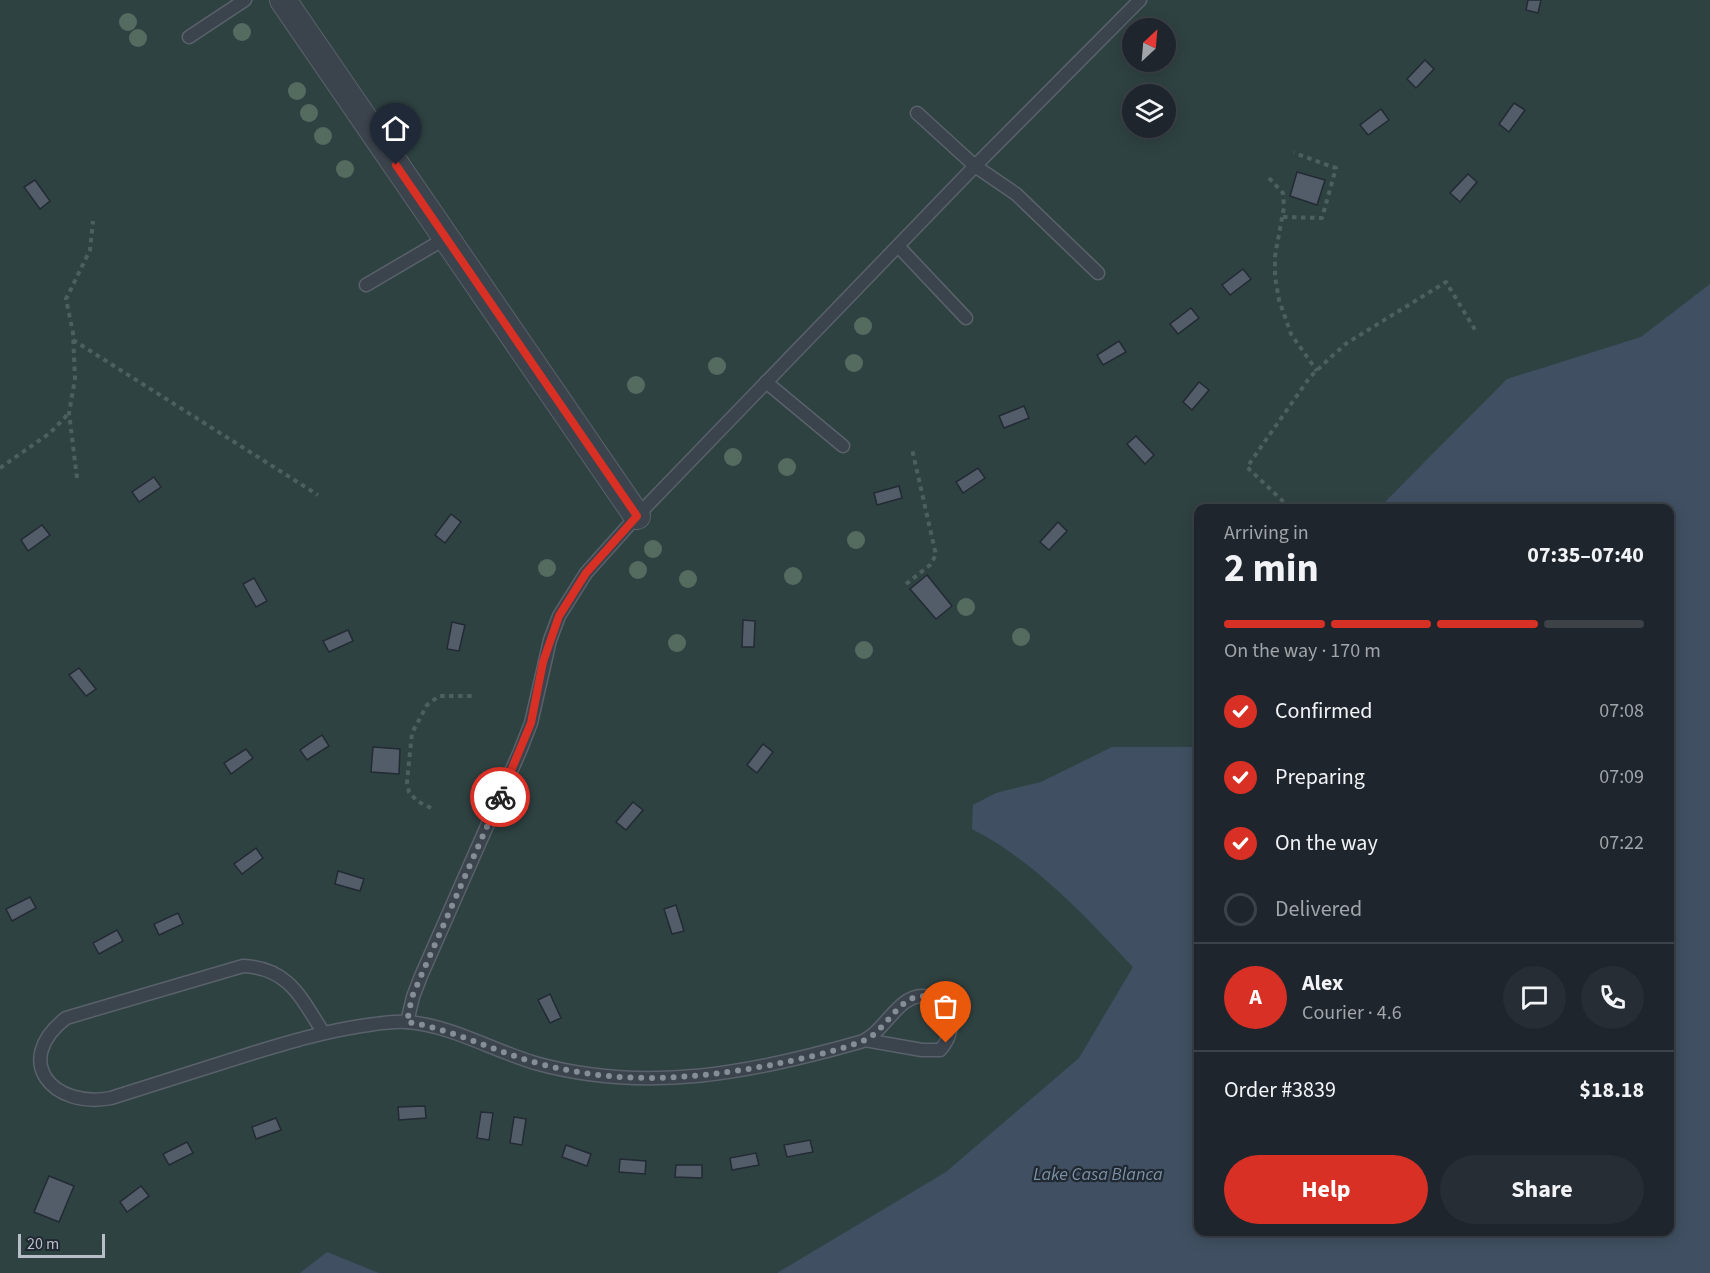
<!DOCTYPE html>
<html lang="en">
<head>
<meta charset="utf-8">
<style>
  :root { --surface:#1e252c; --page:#262d34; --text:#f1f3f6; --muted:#a1a5a9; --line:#3c4248; --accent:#d93025 }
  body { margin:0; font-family:"Source Sans 3",sans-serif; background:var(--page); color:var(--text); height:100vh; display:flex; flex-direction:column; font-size:22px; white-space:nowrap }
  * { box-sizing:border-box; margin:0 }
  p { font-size:20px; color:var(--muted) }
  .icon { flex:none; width:33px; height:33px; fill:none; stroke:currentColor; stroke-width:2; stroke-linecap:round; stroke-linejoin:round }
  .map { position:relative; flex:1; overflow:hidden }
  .panel { position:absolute; left:1194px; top:504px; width:480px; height:732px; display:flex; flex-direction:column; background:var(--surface); border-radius:12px; box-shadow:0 3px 15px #0003,0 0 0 2px var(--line) }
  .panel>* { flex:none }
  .needle { width:39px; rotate:26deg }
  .buttons { position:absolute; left:1122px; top:18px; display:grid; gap:12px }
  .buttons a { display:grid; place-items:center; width:54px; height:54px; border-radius:50%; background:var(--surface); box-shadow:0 3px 15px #0003,0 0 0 2px var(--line); font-size:30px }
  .scale { position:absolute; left:18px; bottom:15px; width:87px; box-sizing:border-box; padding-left:6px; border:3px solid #b7bec7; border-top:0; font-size:16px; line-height:21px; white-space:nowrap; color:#b7bec7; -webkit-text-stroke:4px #202831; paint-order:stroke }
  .pin { position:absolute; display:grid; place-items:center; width:51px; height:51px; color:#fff; margin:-62px -26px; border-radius:50% 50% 50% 0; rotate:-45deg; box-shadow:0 0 6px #0007 }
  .pin .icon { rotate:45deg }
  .courier { position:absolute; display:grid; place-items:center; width:60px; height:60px; margin:-30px; border:4px solid #d93025; border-radius:50%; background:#fff; color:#222; box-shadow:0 2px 8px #0007 }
  .overview em { font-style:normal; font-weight:700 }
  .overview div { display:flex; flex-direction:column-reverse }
  .overview { display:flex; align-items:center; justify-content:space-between; height:102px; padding:0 30px }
  h1 { font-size:39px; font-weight:700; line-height:45px }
  .bar { display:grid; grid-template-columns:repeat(4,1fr); gap:9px 6px; align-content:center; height:72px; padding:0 30px }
  .bar i { height:8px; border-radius:4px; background:var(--line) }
  .bar .selected { background:var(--accent) }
  .bar p { grid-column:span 4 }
  .line { display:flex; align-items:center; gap:15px; padding:0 30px; border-top:2px solid var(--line) }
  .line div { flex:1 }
  .round { display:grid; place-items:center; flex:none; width:63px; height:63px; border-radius:32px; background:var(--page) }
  ol { padding:0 30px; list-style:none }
  li { display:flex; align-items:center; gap:18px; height:66px }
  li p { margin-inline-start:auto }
  li .icon { padding:6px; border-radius:50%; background:var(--accent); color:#fff; stroke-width:4 }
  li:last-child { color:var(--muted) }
  li i { width:33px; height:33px; border:3px solid var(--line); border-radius:50% }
  .cta { display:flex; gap:12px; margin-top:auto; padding:12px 30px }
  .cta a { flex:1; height:69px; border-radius:36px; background:var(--accent); color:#fff; font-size:24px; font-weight:700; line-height:69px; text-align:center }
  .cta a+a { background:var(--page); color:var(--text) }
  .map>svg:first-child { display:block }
  .green { fill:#2f4242; fill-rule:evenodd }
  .water { fill:#405062 }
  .building { fill:#535d69; stroke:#222a33; stroke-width:1.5 }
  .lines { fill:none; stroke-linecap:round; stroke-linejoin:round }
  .lane-casing { stroke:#59616a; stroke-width:15 }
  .street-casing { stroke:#59616a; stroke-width:28 }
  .path { stroke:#4e5f60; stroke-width:4; stroke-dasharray:4.5 4.5; stroke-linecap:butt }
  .lane { stroke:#3b434c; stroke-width:12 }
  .street { stroke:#3b434c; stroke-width:26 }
  .tree { fill:#546b60 }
  .done { stroke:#858d96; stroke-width:6; stroke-dasharray:0 10.8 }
  .route { stroke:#d93025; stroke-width:8 }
  .labels { text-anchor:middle; stroke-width:4.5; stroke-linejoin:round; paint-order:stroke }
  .water-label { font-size:18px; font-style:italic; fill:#7c90a6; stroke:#202831 }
</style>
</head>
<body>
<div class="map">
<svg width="1710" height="1273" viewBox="0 0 1710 1273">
  <rect width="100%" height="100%" fill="#28313b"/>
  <!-- green -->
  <path class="green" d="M 0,0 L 1710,0 L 1710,1273 L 0,1273 ZM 1132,28 L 1166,28 L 1166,62 L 1132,62 ZM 1132,94 L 1166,94 L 1166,128 L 1132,128 ZM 1198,508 L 1670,508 L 1670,1232 L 1198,1232 Z"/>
  <!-- water -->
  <g class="water">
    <path d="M 1710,284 L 1710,1273 L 777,1273 L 946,1172 L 1079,1058 L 1133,967 C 1085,916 1035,861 972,829 L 973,805 L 996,793 L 1041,782 L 1112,747 L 1198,747 L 1198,1232 L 1670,1232 L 1670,508 L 1379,508 L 1507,379 L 1641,337 Z"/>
    <path d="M 327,1252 L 379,1273 L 300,1273 Z"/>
  </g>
  <!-- building -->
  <g class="building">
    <path d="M 1528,0 L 1541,0 L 1538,13 L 1526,10 Z"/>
    <path d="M 1425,60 L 1434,69 L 1416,88 L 1407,79 Z"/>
    <path d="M 1514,103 L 1525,110 L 1509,132 L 1499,124 Z"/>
    <path d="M 1381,109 L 1389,120 L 1368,135 L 1360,125 Z"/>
    <path d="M 1297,172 L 1325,180 L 1317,205 L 1290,196 Z"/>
    <path d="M 1468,174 L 1477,182 L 1460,202 L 1450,193 Z"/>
    <path d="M 35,180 L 50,201 L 40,209 L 24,187 Z"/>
    <path d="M 1243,269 L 1251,279 L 1230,295 L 1222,285 Z"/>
    <path d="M 1191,308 L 1199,318 L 1178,334 L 1170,324 Z"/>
    <path d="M 1119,341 L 1126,352 L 1103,365 L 1097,355 Z"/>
    <path d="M 1199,382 L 1209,390 L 1192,410 L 1183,402 Z"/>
    <path d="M 1024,406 L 1029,418 L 1004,428 L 999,416 Z"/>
    <path d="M 1136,436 L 1154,455 L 1145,464 L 1127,444 Z"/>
    <path d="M 978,468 L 985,478 L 963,493 L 956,482 Z"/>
    <path d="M 154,477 L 161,487 L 139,502 L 132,492 Z"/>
    <path d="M 899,486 L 902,498 L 877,505 L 874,493 Z"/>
    <path d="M 451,514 L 461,522 L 445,543 L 435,535 Z"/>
    <path d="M 1058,522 L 1067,531 L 1049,550 L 1040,542 Z"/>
    <path d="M 42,525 L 50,535 L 28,551 L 21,540 Z"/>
    <path d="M 927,575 L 952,606 L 936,619 L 910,589 Z"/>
    <path d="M 254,578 L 267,601 L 256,607 L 243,584 Z"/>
    <path d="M 743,620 L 755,621 L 754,647 L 742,647 Z"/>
    <path d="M 452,622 L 465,625 L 459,651 L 447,649 Z"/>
    <path d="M 348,630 L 353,641 L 329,652 L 323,641 Z"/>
    <path d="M 79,668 L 96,689 L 86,696 L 69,675 Z"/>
    <path d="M 322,735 L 329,746 L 307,760 L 300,750 Z"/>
    <path d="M 763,744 L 773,752 L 757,773 L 747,765 Z"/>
    <path d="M 373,747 L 400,749 L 399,774 L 371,772 Z"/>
    <path d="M 246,749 L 253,758 L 231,774 L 224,763 Z"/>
    <path d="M 633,802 L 643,810 L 626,830 L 616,822 Z"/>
    <path d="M 256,848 L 263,858 L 242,874 L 234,864 Z"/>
    <path d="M 338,871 L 364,879 L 360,891 L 335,884 Z"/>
    <path d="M 30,897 L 36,908 L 12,921 L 6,909 Z"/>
    <path d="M 676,905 L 684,931 L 672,934 L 664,909 Z"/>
    <path d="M 178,913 L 183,924 L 159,935 L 154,924 Z"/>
    <path d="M 117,930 L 123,941 L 99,954 L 93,943 Z"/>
    <path d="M 550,994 L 561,1018 L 550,1023 L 538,1000 Z"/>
    <path d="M 425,1106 L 426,1118 L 399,1120 L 398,1107 Z"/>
    <path d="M 481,1112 L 493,1113 L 489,1140 L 477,1138 Z"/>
    <path d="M 514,1117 L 526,1119 L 522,1145 L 510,1143 Z"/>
    <path d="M 276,1118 L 281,1130 L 256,1139 L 252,1127 Z"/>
    <path d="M 810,1140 L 813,1152 L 787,1157 L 784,1145 Z"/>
    <path d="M 187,1142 L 193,1153 L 169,1165 L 163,1154 Z"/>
    <path d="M 566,1145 L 591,1154 L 587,1166 L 562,1157 Z"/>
    <path d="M 756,1153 L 759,1165 L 732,1170 L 730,1158 Z"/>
    <path d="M 620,1159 L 646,1161 L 645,1174 L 619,1172 Z"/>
    <path d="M 676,1165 L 702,1165 L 702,1178 L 675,1177 Z"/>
    <path d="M 49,1176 L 74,1186 L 59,1222 L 34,1212 Z"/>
    <path d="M 141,1186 L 149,1196 L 127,1212 L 120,1202 Z"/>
  </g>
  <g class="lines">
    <!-- lane casing -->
    <g class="lane-casing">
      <g id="lane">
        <path d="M 189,37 L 245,0"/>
        <path d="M 917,113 L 975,166 L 1016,194 L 1098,273"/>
        <path d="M 898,246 L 966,318"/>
        <path d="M 366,285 L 446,238"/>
        <path d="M 766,382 L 843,446"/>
        <path d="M 407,1022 L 413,997 L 421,976 L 520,751 L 531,723 L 550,640 L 559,616 L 586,573 L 637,516 L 975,166 L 1140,0"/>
        <path d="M 323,1032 C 301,998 289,968 243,966 L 66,1018 C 11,1061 53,1109 111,1098 C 158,1083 205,1068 253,1053 C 289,1042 323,1032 361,1026 C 376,1024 391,1021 407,1022 C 450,1025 494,1051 535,1063 C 646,1094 751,1073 860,1042 C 883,1035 897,996 922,996 C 953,996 959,1030 940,1050 L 922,1050 L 865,1040"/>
      </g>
    </g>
    <!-- street casing -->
    <g class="street-casing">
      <path id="street" d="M 283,0 L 637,516"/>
    </g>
    <!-- path -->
    <g class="path">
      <path d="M 1269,178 L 1283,193 L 1284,207 L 1275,256 L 1275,277 L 1279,300 L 1291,334 L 1317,371"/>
      <path d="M 1283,217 L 1322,218 L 1336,168 L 1294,153"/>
      <path d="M 73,340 L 318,495"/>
      <path d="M 0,468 L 50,433 L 68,414"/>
      <path d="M 77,478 L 69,413 L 75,379 L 73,333 L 66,299 L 90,250 L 93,221"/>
      <path d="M 1290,508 L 1247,467 L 1310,377 L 1331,357 L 1347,343 L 1446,282 L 1477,333"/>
      <path d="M 906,584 L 930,565 L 936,555 L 912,449"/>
      <path d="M 431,808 L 417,801 L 409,792 L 407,782 L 412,733 L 427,705 L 439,696 L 474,696"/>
    </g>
    <!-- lane -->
    <use href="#lane" class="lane"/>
    <!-- street -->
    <use href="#street" class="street"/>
  </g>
  <!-- trees -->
  <g class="tree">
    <circle cx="128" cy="22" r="9"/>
    <circle cx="242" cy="32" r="9"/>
    <circle cx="138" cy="38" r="9"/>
    <circle cx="297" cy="91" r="9"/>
    <circle cx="309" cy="113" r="9"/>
    <circle cx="323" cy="136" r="9"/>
    <circle cx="345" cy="169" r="9"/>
    <circle cx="863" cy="326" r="9"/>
    <circle cx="854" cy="363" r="9"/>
    <circle cx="717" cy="366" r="9"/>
    <circle cx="636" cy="385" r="9"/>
    <circle cx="733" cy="457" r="9"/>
    <circle cx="787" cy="467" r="9"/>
    <circle cx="856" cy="540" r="9"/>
    <circle cx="653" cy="549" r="9"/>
    <circle cx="547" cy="568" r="9"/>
    <circle cx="638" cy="570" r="9"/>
    <circle cx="793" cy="576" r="9"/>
    <circle cx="688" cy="579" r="9"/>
    <circle cx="966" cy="607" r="9"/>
    <circle cx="1021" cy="637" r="9"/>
    <circle cx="677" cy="643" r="9"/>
    <circle cx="864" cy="650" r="9"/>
  </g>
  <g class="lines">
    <!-- done -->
    <path class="done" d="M 500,797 L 421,976 L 412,997 L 407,1022 C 452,1029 493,1051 537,1063 C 618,1085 689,1080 771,1065 C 801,1059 834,1052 863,1041 C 890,1030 902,983 936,1000 C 943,1003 948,1009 950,1017 C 952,1027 951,1034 946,1043"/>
    <!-- route -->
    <path class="route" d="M 396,165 L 637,516 L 586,573 L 559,616 L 543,662 L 531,723 L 500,797"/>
  </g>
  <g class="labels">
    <!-- water labels -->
    <g class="water-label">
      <text x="1098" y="1180">Lake Casa Blanca</text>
    </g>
  </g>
</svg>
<div class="buttons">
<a><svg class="needle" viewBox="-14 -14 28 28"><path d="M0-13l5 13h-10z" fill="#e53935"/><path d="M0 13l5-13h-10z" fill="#a1a5a9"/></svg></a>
<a><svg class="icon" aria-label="layers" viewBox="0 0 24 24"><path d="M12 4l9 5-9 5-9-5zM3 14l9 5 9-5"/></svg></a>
</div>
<div class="scale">20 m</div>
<div class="pin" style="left:946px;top:1043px;background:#ea580c"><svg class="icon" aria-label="bag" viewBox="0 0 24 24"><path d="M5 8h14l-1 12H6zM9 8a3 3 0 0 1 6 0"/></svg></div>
<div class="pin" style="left:396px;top:165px;background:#1f2937"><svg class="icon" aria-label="home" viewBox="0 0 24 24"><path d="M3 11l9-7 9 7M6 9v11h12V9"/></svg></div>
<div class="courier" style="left:500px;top:797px"><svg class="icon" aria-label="bike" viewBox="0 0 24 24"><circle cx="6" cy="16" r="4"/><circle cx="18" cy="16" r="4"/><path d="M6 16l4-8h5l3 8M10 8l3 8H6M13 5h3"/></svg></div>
<section class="panel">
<div class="overview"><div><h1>2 min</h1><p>Arriving in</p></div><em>07:35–07:40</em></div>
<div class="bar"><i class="selected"></i><i class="selected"></i><i class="selected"></i><i></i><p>On the way · 170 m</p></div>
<ol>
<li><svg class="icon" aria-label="check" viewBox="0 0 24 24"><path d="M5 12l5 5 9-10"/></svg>Confirmed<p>07:08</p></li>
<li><svg class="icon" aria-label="check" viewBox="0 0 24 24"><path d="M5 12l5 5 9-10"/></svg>Preparing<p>07:09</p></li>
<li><svg class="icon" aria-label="check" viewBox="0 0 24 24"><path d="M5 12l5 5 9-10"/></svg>On the way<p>07:22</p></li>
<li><i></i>Delivered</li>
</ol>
<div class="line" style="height:108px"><b class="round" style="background:var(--accent);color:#fff">A</b><div><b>Alex</b><p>Courier · 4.6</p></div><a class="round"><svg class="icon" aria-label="chat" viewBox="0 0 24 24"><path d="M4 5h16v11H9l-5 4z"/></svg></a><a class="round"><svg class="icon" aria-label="phone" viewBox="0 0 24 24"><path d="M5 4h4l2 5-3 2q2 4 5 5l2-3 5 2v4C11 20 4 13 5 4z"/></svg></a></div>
<div class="line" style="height:78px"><div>Order #3839</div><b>$18.18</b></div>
<div class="cta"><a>Help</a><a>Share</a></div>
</section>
</div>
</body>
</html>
